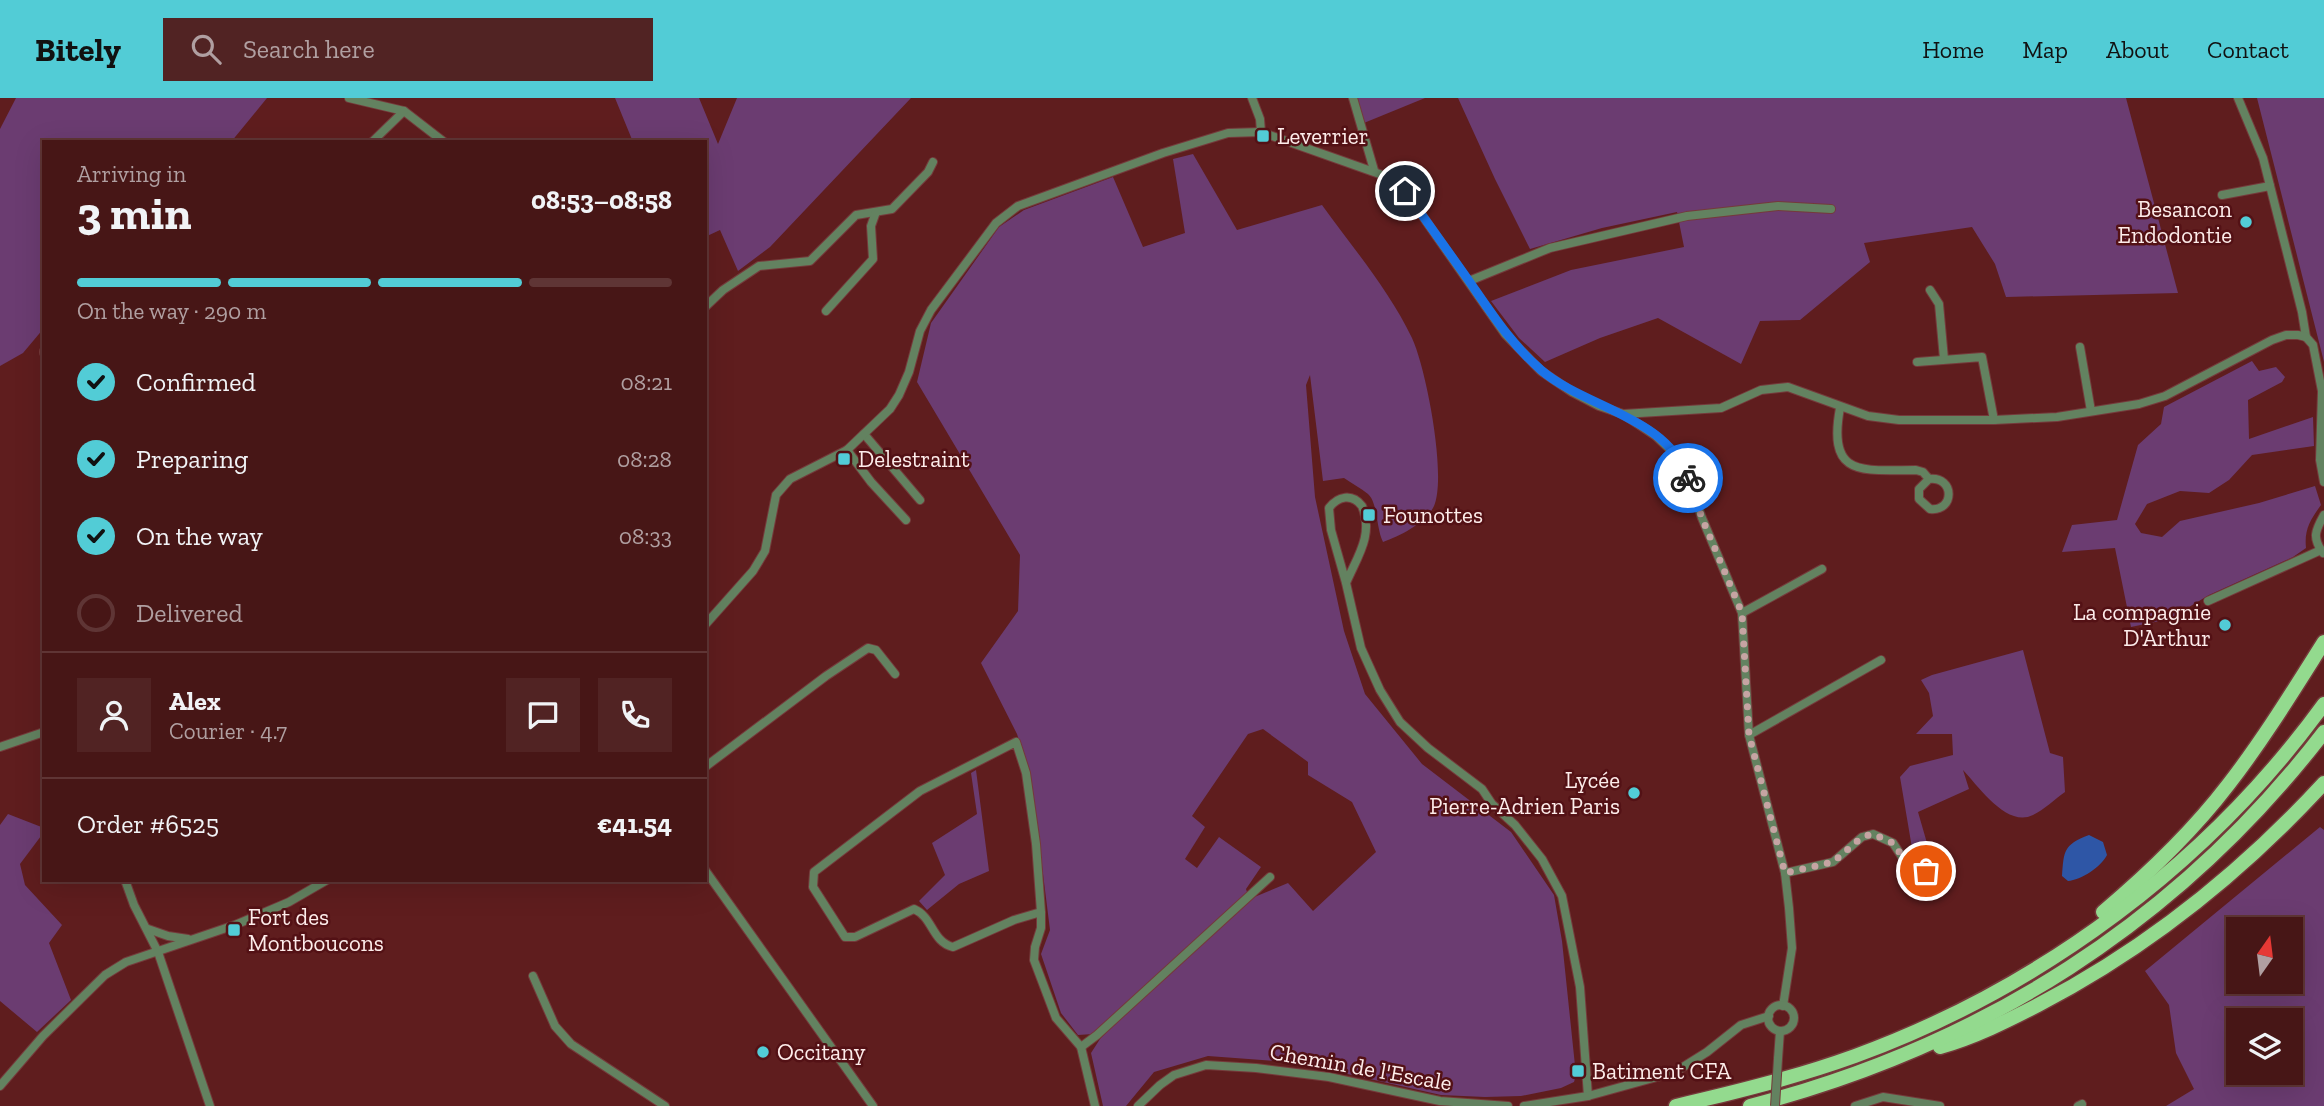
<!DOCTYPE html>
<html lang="en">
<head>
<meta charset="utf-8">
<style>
  :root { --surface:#471616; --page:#512323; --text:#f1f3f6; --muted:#b09fa1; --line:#5f3535; --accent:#52ccd6 }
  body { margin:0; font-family:"Zilla Slab",serif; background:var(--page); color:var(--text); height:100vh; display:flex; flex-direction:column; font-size:26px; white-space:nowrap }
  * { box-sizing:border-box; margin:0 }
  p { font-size:23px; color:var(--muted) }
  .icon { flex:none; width:38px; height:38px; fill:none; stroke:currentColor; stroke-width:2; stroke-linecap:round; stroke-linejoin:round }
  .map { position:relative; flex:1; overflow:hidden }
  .details { position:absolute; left:42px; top:42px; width:665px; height:742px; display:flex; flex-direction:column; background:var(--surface); border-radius:0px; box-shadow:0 7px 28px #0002,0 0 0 2px var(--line) }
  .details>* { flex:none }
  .needle { width:46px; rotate:14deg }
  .tools { position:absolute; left:2226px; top:819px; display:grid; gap:14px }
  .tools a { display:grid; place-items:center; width:77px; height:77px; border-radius:0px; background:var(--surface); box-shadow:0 7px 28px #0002,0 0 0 2px var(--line); font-size:35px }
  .pin { position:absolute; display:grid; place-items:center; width:60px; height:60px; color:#fff; margin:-30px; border:4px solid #fff; border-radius:50%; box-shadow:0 2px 7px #0007 }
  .courier { position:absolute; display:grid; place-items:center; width:70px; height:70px; margin:-35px; border:5px solid #1a73e8; border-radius:50%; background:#fff; color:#222; box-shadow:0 2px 9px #0007 }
  .overview em { font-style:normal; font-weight:700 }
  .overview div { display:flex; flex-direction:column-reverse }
  .overview { display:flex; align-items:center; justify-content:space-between; height:119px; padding:0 35px }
  h1 { font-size:46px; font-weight:700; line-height:52px }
  .bar { display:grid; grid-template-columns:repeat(4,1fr); gap:10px 7px; align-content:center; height:84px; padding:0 35px }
  .bar i { height:9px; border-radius:5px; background:var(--line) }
  .bar .selected { background:var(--accent) }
  .bar p { grid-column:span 4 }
  .line { display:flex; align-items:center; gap:18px; padding:0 35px; border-top:2px solid var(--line) }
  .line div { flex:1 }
  .round { display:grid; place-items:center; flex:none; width:74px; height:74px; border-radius:0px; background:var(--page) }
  ol { padding:0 35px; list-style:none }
  li { display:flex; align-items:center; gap:21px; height:77px }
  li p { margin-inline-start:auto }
  li .icon { padding:7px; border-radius:50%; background:var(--accent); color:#111; stroke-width:4 }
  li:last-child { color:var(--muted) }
  li i { width:38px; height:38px; border:4px solid var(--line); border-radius:50% }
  header { display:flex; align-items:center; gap:42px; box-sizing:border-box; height:98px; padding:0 35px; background:var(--accent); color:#111 }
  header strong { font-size:33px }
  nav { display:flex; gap:38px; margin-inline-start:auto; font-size:24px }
  .search { width:490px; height:63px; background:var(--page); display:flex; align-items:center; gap:18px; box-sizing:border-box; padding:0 24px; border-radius:0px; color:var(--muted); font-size:26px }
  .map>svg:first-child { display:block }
  .green { fill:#6b3c71; fill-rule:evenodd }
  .water { fill:#2e56a6 }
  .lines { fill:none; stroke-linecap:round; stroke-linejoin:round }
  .minor-casing { stroke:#753a3b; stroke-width:10 }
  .trunk-casing { stroke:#753a3b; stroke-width:17 }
  .minor { stroke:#638260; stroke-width:8 }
  .trunk { stroke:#93da8e; stroke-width:14 }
  .minor-bridge-casing { stroke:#753a3b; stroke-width:10; stroke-linecap:butt }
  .minor-bridge { stroke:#638260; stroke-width:8 }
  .done { stroke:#c6a4a3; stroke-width:7; stroke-dasharray:0 12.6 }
  .route { stroke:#1a73e8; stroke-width:9 }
  .poi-dot { fill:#52ccd6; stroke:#531115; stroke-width:2.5 }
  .labels { text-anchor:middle; stroke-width:5; stroke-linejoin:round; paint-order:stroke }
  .poi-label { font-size:23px; fill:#fdecea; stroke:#531115; text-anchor:start }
  .street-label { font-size:23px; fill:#fdecea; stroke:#531115 }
</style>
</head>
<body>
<header>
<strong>Bitely</strong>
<div class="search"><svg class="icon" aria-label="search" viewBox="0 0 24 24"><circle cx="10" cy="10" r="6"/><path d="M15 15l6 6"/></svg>Search here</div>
<nav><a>Home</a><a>Map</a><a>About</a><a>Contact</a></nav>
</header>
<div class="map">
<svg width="2324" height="1008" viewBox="0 0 2324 1008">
  <rect width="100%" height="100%" fill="#5f1d1e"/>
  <!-- green -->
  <g class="green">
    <path d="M 16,0 L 267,0 L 231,44 L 44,44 L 44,230 L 23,255 L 0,268 L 0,31 Z"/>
    <path d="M 615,0 L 699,0 L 718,46 L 737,0 L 911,0 L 770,149 L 738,173 L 720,132 L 705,139 L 705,44 L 633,44 Z"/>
    <path d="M 1350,0 L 1425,0 L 1359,27 Z"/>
    <path d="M 1458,0 L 2126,0 L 2178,195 L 2006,199 L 1995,166 L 1972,129 L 1864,145 L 1870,164 L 1800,222 L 1760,223 L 1741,266 L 1658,220 L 1600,240 L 1545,264 L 1519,240 L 1491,203 L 1571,172 L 1684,149 L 1677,114 L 1602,130 L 1530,151 L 1495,81 Z"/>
    <path d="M 2257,0 L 2324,0 L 2324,264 L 2321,252 Z"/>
    <path d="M 1193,56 L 1237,132 L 1322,107 C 1353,150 1389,192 1412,240 C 1426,270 1447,378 1434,408 C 1426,425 1400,438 1383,444 C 1376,430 1378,405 1368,396 C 1361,390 1351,385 1344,380 L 1323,383 L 1310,277 L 1306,287 L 1315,399 L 1344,533 L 1365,596 L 1422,666 L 1511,734 L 1554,797 L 1562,843 L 1576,977 L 1574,984 L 1561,990 L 1521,998 L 1485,999 L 1441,997 L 1330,972 L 1274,963 L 1208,958 L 1154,974 L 1126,1008 L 1103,1008 L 1091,955 L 1100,941 L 1119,921 L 1252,800 L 1288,785 L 1313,813 L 1376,754 L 1352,704 L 1308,677 L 1308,664 L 1263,631 L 1248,636 L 1192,718 L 1205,729 L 1185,761 L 1197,770 L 1219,739 L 1261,769 L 1246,791 L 1247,794 L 1093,936 L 1078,937 L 1061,915 L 1041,856 L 1050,832 L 1031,680 L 1017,636 L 981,565 L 1018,513 L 1020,457 L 917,284 L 931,225 L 999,129 L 1024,112 L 1113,79 L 1143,149 L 1185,135 L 1173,61 Z"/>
    <path d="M 2252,263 L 2259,273 L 2276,269 L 2285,279 L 2282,284 L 2248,302 L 2249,341 L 2313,319 L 2314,348 L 2252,357 L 2229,382 L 2209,395 L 2180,393 L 2147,406 L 2135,426 L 2141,435 L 2162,439 L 2180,423 L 2259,405 L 2315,388 L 2321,407 C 2311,421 2304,431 2306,450 L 2293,459 L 2209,497 L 2169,521 L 2131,529 L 2115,450 L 2062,454 L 2072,427 L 2117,422 L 2138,347 L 2161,326 L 2164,309 Z"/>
    <path d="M 2023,552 L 2050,655 L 2063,659 L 2065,694 C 2055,701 2044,712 2033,717 C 2007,730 1979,689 1963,672 L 1969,691 L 1918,714 L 1929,752 L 1912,750 L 1900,679 L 1910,668 L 1953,657 L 1952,636 L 1916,636 L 1933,618 L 1929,595 L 1921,582 L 1932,577 Z"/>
    <path d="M 976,672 L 989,773 L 959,786 L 927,812 L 919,803 L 945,777 L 932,745 L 977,716 L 971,675 Z"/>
    <path d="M 8,716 L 44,730 L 44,734 L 20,766 L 25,787 L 62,827 L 49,845 L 71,902 L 37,934 L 0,903 L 0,727 Z"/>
    <path d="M 2320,729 L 2324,732 L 2324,1008 L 2166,1008 L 2194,991 L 2176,955 L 2169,907 L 2145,873 ZM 2238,831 L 2291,831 L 2291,884 L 2238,884 ZM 2238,922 L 2291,922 L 2291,975 L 2238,975 Z"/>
  </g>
  <!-- water -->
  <path class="water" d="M 2089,737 L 2103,744 L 2107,757 C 2101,769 2081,782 2068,783 L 2062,778 C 2064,753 2063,747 2089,737 Z"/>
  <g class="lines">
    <!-- minor casing -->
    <g class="minor-casing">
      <g id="minor">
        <path d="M 349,0 L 404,13 L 444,44"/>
        <path d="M 1252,0 L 1260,21 L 1261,34"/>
        <path d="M 1353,0 L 1374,72"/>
        <path d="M 2238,0 L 2263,60 L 2302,214 L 2306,239"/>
        <path d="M 372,44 L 404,13"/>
        <path d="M 2222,97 L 2270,88"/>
        <path d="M 1469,183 L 1550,150 L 1687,118 L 1778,108 L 1831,111"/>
        <path d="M 1930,192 L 1939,206 L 1944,261"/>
        <path d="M 705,209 L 723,192 L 759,168 L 810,163 L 856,117 L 892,111 L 928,74 L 933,64"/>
        <path d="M 826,213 L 873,161 L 871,128 L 876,114"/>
        <path d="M 2080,249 L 2091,313"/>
        <path d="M 44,253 L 44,255"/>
        <path d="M 1917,264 L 1982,259 L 1994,322"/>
        <path d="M 1840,310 C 1827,380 1862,372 1916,372 L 1923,374 L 1929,381 C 1955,378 1955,414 1930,411 L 1919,401 L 1919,391 L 1929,381"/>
        <path d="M 1623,316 L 1656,338 L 1676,357 L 1685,372 L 1702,420 L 1742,515 L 1749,637 L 1785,775 L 1789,810 L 1792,850 L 1783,908"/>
        <path d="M 864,336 L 920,402"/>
        <path d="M 847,352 L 871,384 L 906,422"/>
        <path d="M 2323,455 C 2312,440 2315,433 2324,417"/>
        <path d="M 1346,485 C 1357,459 1374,437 1362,408 C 1352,395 1338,398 1329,410 L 1331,432 L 1346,485 L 1361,550 L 1380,592 L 1400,624 L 1428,650 L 1482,691 L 1492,706 L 1515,727 L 1542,761 L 1562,798 L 1580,889 L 1588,998"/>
        <path d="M 2208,503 L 2321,452"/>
        <path d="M 1742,515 L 1822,471"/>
        <path d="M 705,527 L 753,473 L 765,453 L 776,397 L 790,381 L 847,352 L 890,311 L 899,297 L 909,274 L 920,233 L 931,212 L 996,125 L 1018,108 L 1163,55 L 1228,35 L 1261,34 L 1388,79 L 1405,93 L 1505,236 L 1541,273 L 1572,294 L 1599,308 L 1623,316 L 1721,310 L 1761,292 L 1788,289 L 1868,318 L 1899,322 L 1994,322 L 2057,319 L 2139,306 L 2165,298 L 2272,242 L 2286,237 L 2298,237 L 2306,239 L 2313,247 L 2322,293 L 2320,362 L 2324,384"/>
        <path d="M 1749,637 L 1881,562"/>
        <path d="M 0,649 L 44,634"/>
        <path d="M 705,669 L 826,578 L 868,550 L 876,552 L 895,576"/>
        <circle cx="1915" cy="779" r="13"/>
        <path d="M 705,772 L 873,1008"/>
        <path d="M 1785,775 L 1833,764 L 1862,739 L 1873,736 L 1893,745 L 1908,768"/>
        <path d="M 125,782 L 134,807 L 158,854 L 210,1008"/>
        <path d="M 1041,814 L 1014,822 L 953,849 C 932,844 933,819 914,811 L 855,839 L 845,839 L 813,789 L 814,774 L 920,693 L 1016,644 L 1026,675 L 1036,746 L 1041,814 L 1041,830 L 1035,849 L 1034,862 L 1056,920 L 1081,949 L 1095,1008"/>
        <path d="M 148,831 L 168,838 L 188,841"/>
        <path d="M 533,878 L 555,928 L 571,946 L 665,1008"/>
        <circle cx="1781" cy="920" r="13"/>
        <path d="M 1081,949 L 1097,937 L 1270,779"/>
        <path d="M 1778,961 L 1780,933"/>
        <path d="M 0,988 L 43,938 L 105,877 L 126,864 L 235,827 L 289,804 L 327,782"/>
        <path d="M 1138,1008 L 1160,987 L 1174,977 L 1206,967 L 1256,970 L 1329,979 L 1440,1003 L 1508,1008"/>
        <path d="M 1524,1008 L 1588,998 L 1675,974 L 1707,954 L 1741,927 L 1769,918"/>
        <path d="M 1855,1008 L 1883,999 L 1940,1008"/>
        <path d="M 2078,1008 L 2082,1006"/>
      </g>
    </g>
    <!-- trunk casing -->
    <g class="trunk-casing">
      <g id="trunk">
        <path d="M 2103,814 C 2148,776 2192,734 2228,687 C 2263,642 2293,593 2324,544"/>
        <path d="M 1940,949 C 1975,939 2007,923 2038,907 C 2146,851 2242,774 2324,685"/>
        <path d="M 1676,1008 C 1736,994 1797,979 1855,958 C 2041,890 2208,766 2324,606"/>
        <path d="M 1750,1008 C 1982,948 2178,824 2324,634"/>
      </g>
    </g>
    <!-- minor -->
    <use href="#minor" class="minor"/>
    <!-- trunk -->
    <use href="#trunk" class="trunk"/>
    <!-- minor-bridge casing -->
    <g class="minor-bridge-casing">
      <path id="minor-bridge" d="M 1775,1008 L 1778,961"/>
    </g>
    <!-- minor-bridge -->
    <use href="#minor-bridge" class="minor-bridge"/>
  </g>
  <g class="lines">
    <!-- done -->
    <path class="done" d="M 1688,380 L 1702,420 L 1742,515 L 1749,637 L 1785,775 L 1833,764 L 1862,739 L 1873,736 L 1893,745 L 1909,768 L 1920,767 L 1926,773"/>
    <!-- route -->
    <path class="route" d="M 1405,93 C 1426,122 1446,151 1467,180 C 1490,213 1510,245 1541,272 C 1585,310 1668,319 1688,380"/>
  </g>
  <!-- markers -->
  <g class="poi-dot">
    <rect x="1256" y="31" width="14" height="14" rx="3.5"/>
    <circle cx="2246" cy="124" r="7"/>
    <rect x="837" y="354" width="14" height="14" rx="3.5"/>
    <rect x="1362" y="410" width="14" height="14" rx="3.5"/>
    <circle cx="2225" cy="527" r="7"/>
    <circle cx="1634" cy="695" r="7"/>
    <rect x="227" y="825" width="14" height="14" rx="3.5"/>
    <circle cx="763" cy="954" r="7"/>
    <rect x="1571" y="966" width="14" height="14" rx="3.5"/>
  </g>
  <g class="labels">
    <!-- poi labels -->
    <g class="poi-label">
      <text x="1277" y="46">Leverrier</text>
      <text x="2232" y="119" text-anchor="end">Besancon<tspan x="2232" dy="26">Endodontie</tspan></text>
      <text x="858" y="369">Delestraint</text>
      <text x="1383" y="425">Founottes</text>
      <text x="2211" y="522" text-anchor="end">La compagnie<tspan x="2211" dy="26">D'Arthur</tspan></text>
      <text x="1620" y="690" text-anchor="end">Lycée<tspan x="1620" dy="26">Pierre-Adrien Paris</tspan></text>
      <text x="248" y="827">Fort des<tspan x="248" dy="26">Montboucons</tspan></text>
      <text x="777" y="962">Occitany</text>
      <text x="1592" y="981">Batiment CFA</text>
    </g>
    <!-- street labels -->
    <g class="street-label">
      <text transform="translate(1361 969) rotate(10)" y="8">Chemin de l'Escale</text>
    </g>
  </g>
</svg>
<div class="tools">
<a><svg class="needle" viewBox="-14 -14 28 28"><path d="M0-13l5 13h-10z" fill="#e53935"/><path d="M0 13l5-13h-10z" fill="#b09fa1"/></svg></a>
<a><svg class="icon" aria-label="layers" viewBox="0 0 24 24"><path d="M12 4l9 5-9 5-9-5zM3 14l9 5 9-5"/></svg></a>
</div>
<div class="pin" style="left:1926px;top:773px;background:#ea580c"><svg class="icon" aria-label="bag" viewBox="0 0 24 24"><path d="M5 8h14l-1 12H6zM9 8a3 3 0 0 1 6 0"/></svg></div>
<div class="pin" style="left:1405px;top:93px;background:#1f2937"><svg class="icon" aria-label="home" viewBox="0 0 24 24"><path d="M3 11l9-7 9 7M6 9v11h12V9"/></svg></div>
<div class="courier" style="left:1688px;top:380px"><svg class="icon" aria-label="bike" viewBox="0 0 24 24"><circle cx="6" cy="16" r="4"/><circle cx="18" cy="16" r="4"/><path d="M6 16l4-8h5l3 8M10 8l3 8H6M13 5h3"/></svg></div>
<section class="details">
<div class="overview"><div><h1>3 min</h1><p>Arriving in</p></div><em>08:53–08:58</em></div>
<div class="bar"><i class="selected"></i><i class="selected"></i><i class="selected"></i><i></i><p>On the way · 290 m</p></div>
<ol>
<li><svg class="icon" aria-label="check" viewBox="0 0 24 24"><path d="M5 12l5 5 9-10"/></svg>Confirmed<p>08:21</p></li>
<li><svg class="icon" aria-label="check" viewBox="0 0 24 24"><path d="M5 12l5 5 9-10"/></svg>Preparing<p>08:28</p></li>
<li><svg class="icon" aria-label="check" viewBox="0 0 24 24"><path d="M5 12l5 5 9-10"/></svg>On the way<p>08:33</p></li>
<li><i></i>Delivered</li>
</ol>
<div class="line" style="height:126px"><a class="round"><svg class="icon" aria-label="person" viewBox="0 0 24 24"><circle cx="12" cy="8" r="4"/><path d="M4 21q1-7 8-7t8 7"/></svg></a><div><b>Alex</b><p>Courier · 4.7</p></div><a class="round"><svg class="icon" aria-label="chat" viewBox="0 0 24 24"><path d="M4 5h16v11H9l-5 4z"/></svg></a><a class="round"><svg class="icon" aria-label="phone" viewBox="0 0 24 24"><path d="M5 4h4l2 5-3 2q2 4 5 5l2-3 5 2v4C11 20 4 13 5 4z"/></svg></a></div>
<div class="line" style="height:91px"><div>Order #6525</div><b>€41.54</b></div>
</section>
</div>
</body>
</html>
